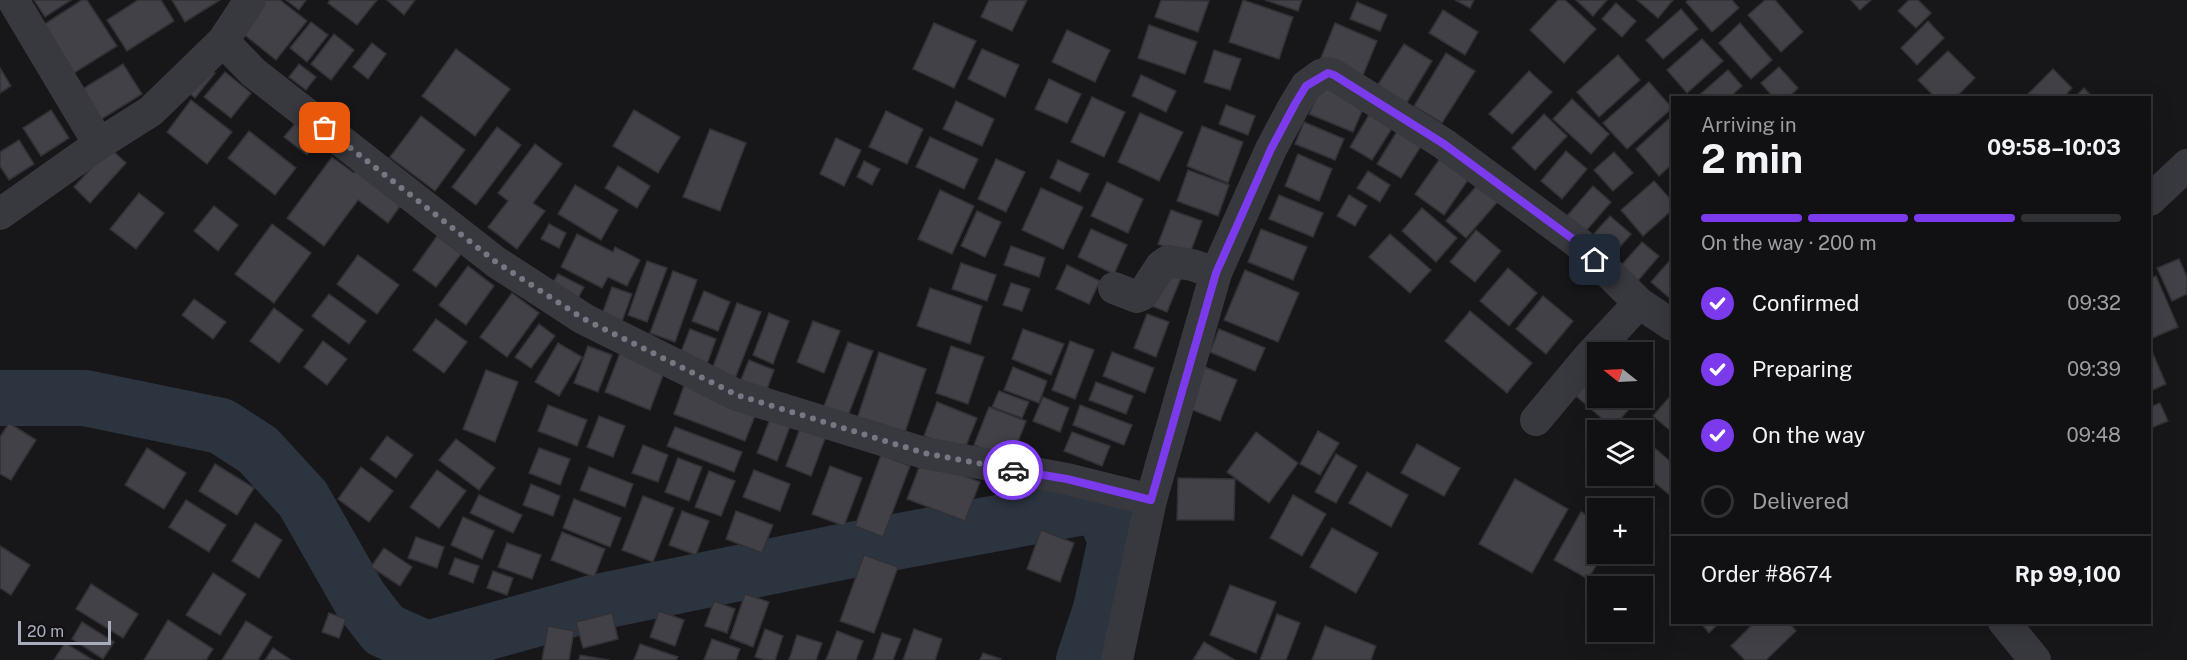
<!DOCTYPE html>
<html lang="en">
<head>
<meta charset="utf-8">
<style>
  :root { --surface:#111114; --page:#1e1f22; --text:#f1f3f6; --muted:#9c9da0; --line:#303134; --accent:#7c3aed }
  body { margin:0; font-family:"Public Sans",sans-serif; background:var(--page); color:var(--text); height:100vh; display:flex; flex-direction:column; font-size:22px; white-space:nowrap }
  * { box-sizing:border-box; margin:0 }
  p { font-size:20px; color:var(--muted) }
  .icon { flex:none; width:33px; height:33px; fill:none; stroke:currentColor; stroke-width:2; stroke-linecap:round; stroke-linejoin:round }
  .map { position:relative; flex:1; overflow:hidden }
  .drawer { position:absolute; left:1671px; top:96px; width:480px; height:528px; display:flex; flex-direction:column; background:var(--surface); border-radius:0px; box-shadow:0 6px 24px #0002,0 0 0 2px var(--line) }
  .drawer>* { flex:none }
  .needle { width:39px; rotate:288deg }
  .fabs { position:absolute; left:1587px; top:342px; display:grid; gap:12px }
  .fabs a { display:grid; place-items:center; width:66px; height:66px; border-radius:0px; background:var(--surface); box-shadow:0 6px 24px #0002,0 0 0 2px var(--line); font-size:30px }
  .scale { position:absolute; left:18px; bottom:15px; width:93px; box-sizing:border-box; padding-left:6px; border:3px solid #a8acbb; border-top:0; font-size:16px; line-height:21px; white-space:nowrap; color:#a8acbb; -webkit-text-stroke:4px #121215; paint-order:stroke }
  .pin { position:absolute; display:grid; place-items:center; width:51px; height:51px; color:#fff; margin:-26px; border-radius:12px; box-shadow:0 3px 9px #0006 }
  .courier { position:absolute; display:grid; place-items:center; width:60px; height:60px; margin:-30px; border:4px solid #7c3aed; border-radius:50%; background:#fff; color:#222; box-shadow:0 2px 8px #0007 }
  .headline em { font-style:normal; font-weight:700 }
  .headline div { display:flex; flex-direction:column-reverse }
  .headline { display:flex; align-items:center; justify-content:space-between; height:102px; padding:0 30px }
  h1 { font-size:39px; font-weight:700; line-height:45px }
  .bar { display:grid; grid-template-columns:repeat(4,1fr); gap:9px 6px; align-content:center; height:72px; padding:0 30px }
  .bar i { height:8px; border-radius:4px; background:var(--line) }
  .bar .selected { background:var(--accent) }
  .bar p { grid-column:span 4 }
  .line { display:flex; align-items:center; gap:15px; padding:0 30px; border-top:2px solid var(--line) }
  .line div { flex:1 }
  ol { padding:0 30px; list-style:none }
  li { display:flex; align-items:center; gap:18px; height:66px }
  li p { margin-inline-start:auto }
  li .icon { padding:6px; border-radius:50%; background:var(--accent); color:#fff; stroke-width:4 }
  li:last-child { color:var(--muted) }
  li i { width:33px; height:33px; border:3px solid var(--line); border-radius:50% }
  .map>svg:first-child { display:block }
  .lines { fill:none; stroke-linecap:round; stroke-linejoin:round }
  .river { stroke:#2c343f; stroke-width:56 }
  .building { fill:#414147; stroke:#323136; stroke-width:1.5 }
  .minor { stroke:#38383f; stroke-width:32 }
  .done { stroke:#757883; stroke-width:6; stroke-dasharray:0 10.8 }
  .route { stroke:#7c3aed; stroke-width:8 }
</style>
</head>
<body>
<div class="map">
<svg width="2187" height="660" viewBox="0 0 2187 660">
  <rect width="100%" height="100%" fill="#17171a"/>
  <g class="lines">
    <!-- river -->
    <path class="river" d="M 0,398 L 85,398 L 221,426 L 258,450 L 303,499 L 360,599 L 384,630 L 427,649 L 593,603 L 846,551 L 1100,504 L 1116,540 L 1101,609 L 1084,660"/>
  </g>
  <!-- building -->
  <g class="building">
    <path d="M 34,0 L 71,0 L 45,17 Z"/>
    <path d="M 82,0 L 87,0 L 117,46 L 74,73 L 43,25 Z"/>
    <path d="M 138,0 L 161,0 L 174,21 L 127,51 L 107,20 Z"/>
    <path d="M 172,0 L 220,0 L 185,22 Z"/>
    <path d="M 257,0 L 280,0 L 307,21 L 276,60 L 236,28 Z"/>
    <path d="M 286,0 L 306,0 L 299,10 Z"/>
    <path d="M 330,0 L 377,0 L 357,25 L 328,3 Z"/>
    <path d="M 387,0 L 415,0 L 404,15 Z"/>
    <path d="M 989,0 L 1027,0 L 1012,31 L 981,17 Z"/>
    <path d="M 1161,0 L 1209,1 L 1198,32 L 1155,17 Z"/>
    <path d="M 1243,0 L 1293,17 L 1279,59 L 1229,42 Z"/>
    <path d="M 1265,0 L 1302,0 L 1298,11 Z"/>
    <path d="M 1455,0 L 1474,0 L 1470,8 Z"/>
    <path d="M 1558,0 L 1565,0 L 1596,29 L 1564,63 L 1530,30 Z"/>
    <path d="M 1576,0 L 1607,0 L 1593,16 Z"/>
    <path d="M 1637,0 L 1673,0 L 1658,18 Z"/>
    <path d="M 1689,0 L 1732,0 L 1739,8 L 1712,32 L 1686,2 Z"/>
    <path d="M 1765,0 L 1775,0 L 1803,32 L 1781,52 L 1748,15 Z"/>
    <path d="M 1851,0 L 1871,0 L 1860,10 Z"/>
    <path d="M 1909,0 L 1918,0 L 1931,13 L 1916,28 L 1898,11 Z"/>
    <path d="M 1357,2 L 1387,15 L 1380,31 L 1350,19 Z"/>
    <path d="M 1616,3 L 1636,21 L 1622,37 L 1602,19 Z"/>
    <path d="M 1681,9 L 1698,29 L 1663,59 L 1646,40 Z"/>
    <path d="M 1443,10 L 1478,32 L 1465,55 L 1429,33 Z"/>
    <path d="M 1928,21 L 1944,38 L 1917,65 L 1901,48 Z"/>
    <path d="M 311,22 L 328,35 L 307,62 L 290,48 Z"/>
    <path d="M 934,23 L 976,41 L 954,88 L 913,69 Z"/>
    <path d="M 1335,23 L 1377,41 L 1361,80 L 1319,63 Z"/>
    <path d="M 1740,23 L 1772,60 L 1751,79 L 1719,43 Z"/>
    <path d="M 1149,25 L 1197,42 L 1185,74 L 1138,58 Z"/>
    <path d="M 1067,30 L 1110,50 L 1095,82 L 1052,62 Z"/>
    <path d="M 334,34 L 354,50 L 331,80 L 311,64 Z"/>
    <path d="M 1702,39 L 1723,61 L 1687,93 L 1667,70 Z"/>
    <path d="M 372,43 L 386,54 L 368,79 L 353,67 Z"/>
    <path d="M 1404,44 L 1432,61 L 1406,104 L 1377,86 Z"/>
    <path d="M 456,49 L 510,89 L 475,136 L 422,96 Z"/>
    <path d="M 982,49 L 1019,65 L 1005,97 L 968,79 Z"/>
    <path d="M 1214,50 L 1241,59 L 1230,90 L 1204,82 Z"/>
    <path d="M 1948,51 L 1975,78 L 1955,98 L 1936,98 L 1918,80 Z"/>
    <path d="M 1446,53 L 1475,71 L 1442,123 L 1414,106 Z"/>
    <path d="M 1618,55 L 1640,80 L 1599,117 L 1577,92 Z"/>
    <path d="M 201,62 L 215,73 L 195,98 L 182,87 Z"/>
    <path d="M 123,64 L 142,94 L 100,120 L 81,90 Z"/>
    <path d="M 299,64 L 316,77 L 306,90 L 289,77 Z"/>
    <path d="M 1779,67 L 1798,88 L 1788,98 L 1774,98 L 1761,83 Z"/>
    <path d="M 0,68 L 11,86 L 0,93 Z"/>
    <path d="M 2053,69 L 2072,88 L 2063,98 L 2024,98 Z"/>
    <path d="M 1728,70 L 1742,86 L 1729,98 L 1696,98 Z"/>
    <path d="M 1529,71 L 1552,92 L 1512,134 L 1489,114 Z"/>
    <path d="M 225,72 L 251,93 L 231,118 L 204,97 Z"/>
    <path d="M 1141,75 L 1176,91 L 1166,112 L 1132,96 Z"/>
    <path d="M 1049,79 L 1081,94 L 1067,123 L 1035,109 Z"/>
    <path d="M 1649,82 L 1672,108 L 1627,149 L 1603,123 Z"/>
    <path d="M 1322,84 L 1366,102 L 1353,132 L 1309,114 Z"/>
    <path d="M 2084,88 L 2093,98 L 2074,98 Z"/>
    <path d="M 1092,97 L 1125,112 L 1104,157 L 1071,142 Z"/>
    <path d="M 1572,99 L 1609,134 L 1591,154 L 1553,119 Z"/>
    <path d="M 191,100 L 232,132 L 207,164 L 167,132 Z"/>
    <path d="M 956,101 L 994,119 L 982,146 L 943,129 Z"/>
    <path d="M 1226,105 L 1255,116 L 1248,135 L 1219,124 Z"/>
    <path d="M 1373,108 L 1396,122 L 1372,160 L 1350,147 Z"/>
    <path d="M 51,110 L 69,138 L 41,156 L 23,128 Z"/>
    <path d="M 634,110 L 680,137 L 658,173 L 613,146 Z"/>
    <path d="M 886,111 L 923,129 L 907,164 L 869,147 Z"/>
    <path d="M 1140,113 L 1183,132 L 1159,181 L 1118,162 Z"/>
    <path d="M 1544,114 L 1567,136 L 1535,170 L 1512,148 Z"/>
    <path d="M 421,116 L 465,150 L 435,191 L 390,157 Z"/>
    <path d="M 1672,116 L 1672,164 L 1659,176 L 1636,149 Z"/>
    <path d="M 299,119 L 321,136 L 307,155 L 284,137 Z"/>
    <path d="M 1304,122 L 1344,139 L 1335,160 L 1295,144 Z"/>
    <path d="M 1202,126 L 1243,142 L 1228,183 L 1187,166 Z"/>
    <path d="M 497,127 L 521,145 L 476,205 L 452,187 Z"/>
    <path d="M 1399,128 L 1423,143 L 1401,178 L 1377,164 Z"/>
    <path d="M 710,129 L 746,143 L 720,211 L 683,197 Z"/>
    <path d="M 249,131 L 296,168 L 275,195 L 228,158 Z"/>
    <path d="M 930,137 L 978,159 L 964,189 L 916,167 Z"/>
    <path d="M 836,138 L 861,150 L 844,186 L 820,174 Z"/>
    <path d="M 19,140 L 34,164 L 9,180 L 0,166 L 0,152 Z"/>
    <path d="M 535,144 L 562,164 L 533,203 L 545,211 L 517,249 L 488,227 L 508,201 L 498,193 Z"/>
    <path d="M 110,148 L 126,163 L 90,203 L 74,187 Z"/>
    <path d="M 1566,151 L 1587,169 L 1562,199 L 1541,181 Z"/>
    <path d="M 1614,152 L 1633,173 L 1613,191 L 1594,170 Z"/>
    <path d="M 1298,154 L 1332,169 L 1319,201 L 1285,186 Z"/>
    <path d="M 332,157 L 354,173 L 361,164 L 406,198 L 388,223 L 358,200 L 324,246 L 287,218 Z"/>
    <path d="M 1441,157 L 1470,177 L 1444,215 L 1415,194 Z"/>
    <path d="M 996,159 L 1025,172 L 1006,212 L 978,199 Z"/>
    <path d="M 1058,160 L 1089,174 L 1080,192 L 1050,178 Z"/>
    <path d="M 864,161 L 880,169 L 872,185 L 857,177 Z"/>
    <path d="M 618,166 L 650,186 L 637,208 L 605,188 Z"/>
    <path d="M 1188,170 L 1229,185 L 1218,216 L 1177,201 Z"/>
    <path d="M 1368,171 L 1390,185 L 1380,202 L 1357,188 Z"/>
    <path d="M 1654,181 L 1672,201 L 1672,210 L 1643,236 L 1621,210 Z"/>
    <path d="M 1107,182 L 1143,199 L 1128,233 L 1091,216 Z"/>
    <path d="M 1480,182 L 1500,199 L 1466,238 L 1446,221 Z"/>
    <path d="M 575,185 L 618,210 L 601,240 L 558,214 Z"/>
    <path d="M 1593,186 L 1611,202 L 1585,232 L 1567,216 Z"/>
    <path d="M 1041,188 L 1083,207 L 1063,249 L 1022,230 Z"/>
    <path d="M 940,190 L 974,206 L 952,254 L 918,239 Z"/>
    <path d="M 139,193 L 164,213 L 136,249 L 110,229 Z"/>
    <path d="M 1279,195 L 1323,213 L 1313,237 L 1269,219 Z"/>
    <path d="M 1349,195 L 1367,206 L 1355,226 L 1337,216 Z"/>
    <path d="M 214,206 L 238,225 L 218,251 L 194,231 Z"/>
    <path d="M 1422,208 L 1457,238 L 1436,262 L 1402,231 Z"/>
    <path d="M 1171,210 L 1202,221 L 1189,256 L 1158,244 Z"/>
    <path d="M 977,211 L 1001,222 L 985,257 L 961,246 Z"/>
    <path d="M 1610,216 L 1631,234 L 1613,255 L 1591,237 Z"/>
    <path d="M 272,224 L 311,253 L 274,303 L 235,274 Z"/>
    <path d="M 549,224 L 566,233 L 559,248 L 541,239 Z"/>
    <path d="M 1091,229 L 1127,245 L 1114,274 L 1078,257 Z"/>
    <path d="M 1261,229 L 1307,247 L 1293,280 L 1248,262 Z"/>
    <path d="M 1476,230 L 1501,251 L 1475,282 L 1450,262 Z"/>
    <path d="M 577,234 L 613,252 L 615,247 L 640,260 L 627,286 L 608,277 L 602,288 L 561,267 Z"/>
    <path d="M 1390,234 L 1431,270 L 1410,293 L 1369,257 Z"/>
    <path d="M 437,236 L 461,254 L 436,287 L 413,270 Z"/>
    <path d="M 1642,242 L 1659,256 L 1636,283 L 1619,268 Z"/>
    <path d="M 1011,246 L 1045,258 L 1039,277 L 1004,265 Z"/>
    <path d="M 358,255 L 399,285 L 377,314 L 337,284 Z"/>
    <path d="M 1672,258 L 1672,300 L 1651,282 Z"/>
    <path d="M 2179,259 L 2187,277 L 2187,294 L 2172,301 L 2157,268 Z"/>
    <path d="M 647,261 L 667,268 L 647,322 L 628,315 Z"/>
    <path d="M 961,263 L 996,275 L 987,301 L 952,289 Z"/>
    <path d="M 1067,265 L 1100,281 L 1089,304 L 1056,289 Z"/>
    <path d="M 468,266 L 494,286 L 466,325 L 439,305 Z"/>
    <path d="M 1508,268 L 1537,293 L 1509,326 L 1480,301 Z"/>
    <path d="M 1245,270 L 1299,293 L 1278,342 L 1224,320 Z"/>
    <path d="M 673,271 L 697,280 L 675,342 L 650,333 Z"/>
    <path d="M 1160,271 L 1181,278 L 1167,312 L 1147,304 Z"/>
    <path d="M 558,274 L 584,287 L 577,300 L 551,286 Z"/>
    <path d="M 2156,276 L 2178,327 L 2150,339 L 2150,279 Z"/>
    <path d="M 1011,283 L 1030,289 L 1022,311 L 1003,305 Z"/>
    <path d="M 612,287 L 632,294 L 621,324 L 601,317 Z"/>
    <path d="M 930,288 L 982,306 L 970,344 L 917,326 Z"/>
    <path d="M 704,291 L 730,302 L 718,331 L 692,321 Z"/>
    <path d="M 512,293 L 539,313 L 507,357 L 480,337 Z"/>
    <path d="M 329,294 L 366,321 L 349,344 L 312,316 Z"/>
    <path d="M 1543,296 L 1573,321 L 1546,354 L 1516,329 Z"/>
    <path d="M 194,299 L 226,322 L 213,339 L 182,315 Z"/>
    <path d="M 737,303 L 761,312 L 734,381 L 711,372 Z"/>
    <path d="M 274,308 L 303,330 L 279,363 L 250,341 Z"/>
    <path d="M 1470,311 L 1532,363 L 1507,393 L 1445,341 Z"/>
    <path d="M 769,313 L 789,321 L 773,364 L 753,355 Z"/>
    <path d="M 1147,314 L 1169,322 L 1156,357 L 1134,348 Z"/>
    <path d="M 436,319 L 467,342 L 444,373 L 413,350 Z"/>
    <path d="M 813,321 L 840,331 L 824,373 L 797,362 Z"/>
    <path d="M 539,324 L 555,336 L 531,368 L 515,357 Z"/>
    <path d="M 690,329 L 716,339 L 706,367 L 679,357 Z"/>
    <path d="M 1023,329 L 1064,344 L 1051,375 L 1012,359 Z"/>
    <path d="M 1219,329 L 1265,348 L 1255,371 L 1210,352 Z"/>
    <path d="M 323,341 L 347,359 L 327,385 L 304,367 Z"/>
    <path d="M 1070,341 L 1094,350 L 1075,399 L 1052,390 Z"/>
    <path d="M 848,342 L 873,351 L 847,418 L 823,409 Z"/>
    <path d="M 558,343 L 582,357 L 559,396 L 535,382 Z"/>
    <path d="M 588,346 L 612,355 L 598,392 L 574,383 Z"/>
    <path d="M 951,346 L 984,357 L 968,404 L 936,393 Z"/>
    <path d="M 2151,349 L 2166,384 L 2150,391 L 2150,350 Z"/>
    <path d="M 879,352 L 926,369 L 904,435 L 857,419 Z"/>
    <path d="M 1112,352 L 1154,368 L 1145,393 L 1103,376 Z"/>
    <path d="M 620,353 L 665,370 L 650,410 L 605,392 Z"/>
    <path d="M 749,360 L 774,370 L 766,392 L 740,382 Z"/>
    <path d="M 1013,367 L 1047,381 L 1039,403 L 1004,390 Z"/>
    <path d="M 1205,367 L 1237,380 L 1220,421 L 1188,408 Z"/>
    <path d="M 486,370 L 518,382 L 495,442 L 463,429 Z"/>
    <path d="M 1597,371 L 1598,398 L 1629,398 L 1635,402 L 1613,428 L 1576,396 Z"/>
    <path d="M 686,380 L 758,408 L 745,441 L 674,414 Z"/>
    <path d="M 1096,382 L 1133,396 L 1126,414 L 1089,400 Z"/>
    <path d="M 999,391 L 1029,402 L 1022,418 L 992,407 Z"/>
    <path d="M 1672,394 L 1672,432 L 1653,416 Z"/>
    <path d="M 1043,397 L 1069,408 L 1060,432 L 1033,421 Z"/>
    <path d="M 937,402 L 977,418 L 964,451 L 924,436 Z"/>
    <path d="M 2160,403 L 2168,421 L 2151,428 L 2150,424 L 2150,407 Z"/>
    <path d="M 548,405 L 587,420 L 577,446 L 538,431 Z"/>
    <path d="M 1080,405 L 1132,425 L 1124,445 L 1073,425 Z"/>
    <path d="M 989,407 L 1026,421 L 1011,460 L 974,445 Z"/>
    <path d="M 772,414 L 792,421 L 777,461 L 757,453 Z"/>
    <path d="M 599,416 L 625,426 L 613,457 L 587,447 Z"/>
    <path d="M 9,423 L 36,440 L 11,480 L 0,474 L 0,437 Z"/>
    <path d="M 801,426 L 826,436 L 811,476 L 786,466 Z"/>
    <path d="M 675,427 L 742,452 L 734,472 L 667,446 Z"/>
    <path d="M 1318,431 L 1339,443 L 1320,475 L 1300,464 Z"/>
    <path d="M 1072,432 L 1110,446 L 1102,466 L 1064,451 Z"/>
    <path d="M 1256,432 L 1298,463 L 1269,503 L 1227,472 Z"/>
    <path d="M 387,436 L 413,455 L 396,478 L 370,459 Z"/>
    <path d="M 1642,437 L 1672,463 L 1672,497 L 1642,472 Z"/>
    <path d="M 456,439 L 495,468 L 479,490 L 439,460 Z"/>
    <path d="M 1417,444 L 1460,468 L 1444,496 L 1401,473 Z"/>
    <path d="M 643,445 L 668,455 L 658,482 L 632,473 Z"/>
    <path d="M 147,448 L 186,473 L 164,509 L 125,485 Z"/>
    <path d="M 539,448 L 570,459 L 560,485 L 529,473 Z"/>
    <path d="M 1336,454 L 1357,466 L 1336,503 L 1315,492 Z"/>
    <path d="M 881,455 L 910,466 L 883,537 L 855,526 Z"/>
    <path d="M 678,458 L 702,467 L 689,501 L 665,492 Z"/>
    <path d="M 922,460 L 980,482 L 965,521 L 907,499 Z"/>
    <path d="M 215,464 L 254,488 L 237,515 L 199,491 Z"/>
    <path d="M 830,466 L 862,478 L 844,526 L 812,514 Z"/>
    <path d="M 361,467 L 393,491 L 369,522 L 338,499 Z"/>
    <path d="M 589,467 L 633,484 L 625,507 L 580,490 Z"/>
    <path d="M 437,470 L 466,491 L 439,528 L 410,507 Z"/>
    <path d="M 754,470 L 790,484 L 780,511 L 743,497 Z"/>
    <path d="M 709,471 L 735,481 L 721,516 L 695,507 Z"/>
    <path d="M 1367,472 L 1408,495 L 1391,527 L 1349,503 Z"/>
    <path d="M 1178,478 L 1235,479 L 1234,520 L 1177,520 Z"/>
    <path d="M 1515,479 L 1568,509 L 1532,573 L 1479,544 Z"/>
    <path d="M 531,484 L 560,496 L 553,516 L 523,505 Z"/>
    <path d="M 479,495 L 522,515 L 513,533 L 470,513 Z"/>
    <path d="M 1293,495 L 1326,514 L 1302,556 L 1270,538 Z"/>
    <path d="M 643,496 L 674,508 L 653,562 L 622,550 Z"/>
    <path d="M 574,499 L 621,518 L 610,547 L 563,528 Z"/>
    <path d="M 186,500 L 226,525 L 209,552 L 169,527 Z"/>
    <path d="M 682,511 L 709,521 L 696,555 L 669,545 Z"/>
    <path d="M 736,511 L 773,525 L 762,553 L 726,539 Z"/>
    <path d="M 1581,512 L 1598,522 L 1598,554 L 1603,554 L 1588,579 L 1554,560 Z"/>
    <path d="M 463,517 L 494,531 L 482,559 L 451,545 Z"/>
    <path d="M 255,523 L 282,540 L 259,578 L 232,561 Z"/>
    <path d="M 1332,528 L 1378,553 L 1356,593 L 1310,567 Z"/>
    <path d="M 1041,530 L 1074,543 L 1060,582 L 1027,569 Z"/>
    <path d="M 562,532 L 605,549 L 594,577 L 551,560 Z"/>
    <path d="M 416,537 L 444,547 L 437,568 L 408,558 Z"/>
    <path d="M 507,543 L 541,555 L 532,579 L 498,567 Z"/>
    <path d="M 0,546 L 30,565 L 11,595 L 0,588 Z"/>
    <path d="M 384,548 L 412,567 L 400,586 L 371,567 Z"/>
    <path d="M 864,555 L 898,567 L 874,633 L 840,621 Z"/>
    <path d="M 455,558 L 479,566 L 473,583 L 449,574 Z"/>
    <path d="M 493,571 L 513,578 L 507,595 L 487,588 Z"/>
    <path d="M 213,573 L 246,594 L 220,635 L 186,615 Z"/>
    <path d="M 91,584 L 138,614 L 123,638 L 76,609 Z"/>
    <path d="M 1230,585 L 1276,602 L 1256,653 L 1210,635 Z"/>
    <path d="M 745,594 L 769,602 L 753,647 L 730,638 Z"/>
    <path d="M 714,601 L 735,609 L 727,633 L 705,626 Z"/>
    <path d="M 659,611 L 684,620 L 675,646 L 650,637 Z"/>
    <path d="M 329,613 L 346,619 L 339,638 L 322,632 Z"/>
    <path d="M 612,613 L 618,639 L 583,648 L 576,622 Z"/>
    <path d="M 1277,614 L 1300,623 L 1286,660 L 1260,660 Z"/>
    <path d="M 168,620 L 213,649 L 206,660 L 144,660 Z"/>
    <path d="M 246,621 L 272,637 L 258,660 L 222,660 Z"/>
    <path d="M 82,622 L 114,642 L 103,659 L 72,639 Z"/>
    <path d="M 1700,622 L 1720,622 L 1709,633 Z"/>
    <path d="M 1755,622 L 1788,622 L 1796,631 L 1766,660 L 1745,660 L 1731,646 Z"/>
    <path d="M 548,626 L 574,631 L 569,660 L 542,660 Z"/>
    <path d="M 1325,626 L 1376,646 L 1371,660 L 1312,660 Z"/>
    <path d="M 765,629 L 783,636 L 775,660 L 765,660 L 755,657 Z"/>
    <path d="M 914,629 L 942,639 L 935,660 L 903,660 Z"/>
    <path d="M 837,631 L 863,641 L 856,660 L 826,660 Z"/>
    <path d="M 882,633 L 901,639 L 893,660 L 873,660 Z"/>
    <path d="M 797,635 L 822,643 L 816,660 L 789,660 Z"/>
    <path d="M 712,639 L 740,649 L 736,660 L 704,660 Z"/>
    <path d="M 1204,642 L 1235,660 L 1193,660 Z"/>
    <path d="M 65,643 L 93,660 L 54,660 Z"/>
    <path d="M 640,644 L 678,657 L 676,660 L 634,660 Z"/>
    <path d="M 273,648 L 291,660 L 265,660 Z"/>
    <path d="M 983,653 L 1001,659 L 1001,660 L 980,660 Z"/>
    <path d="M 580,655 L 609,660 L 579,660 Z"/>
  </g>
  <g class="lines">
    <!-- minor -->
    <g class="minor">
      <path d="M 13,0 L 99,144"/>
      <path d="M 223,41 L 253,72 L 496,262 L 584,319 L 737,395 L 924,453 L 1067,479 L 1151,500"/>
      <path d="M 2150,200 L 2187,165"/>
      <path d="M 0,214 L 99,144 L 151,111 L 223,41 L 250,0"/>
      <path d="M 1114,288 L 1137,297 L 1142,295 L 1161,266 L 1168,261 L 1192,265 L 1216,273"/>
      <path d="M 1536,420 L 1587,359 L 1639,303"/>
      <path d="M 2004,622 L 2035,660"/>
      <path d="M 1117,660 L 1151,500 L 1216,273 L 1271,149 L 1295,104 L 1306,86 L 1321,75 L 1327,73 L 1334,75 L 1444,144 L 1581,245 L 1639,303 L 1672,325"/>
    </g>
  </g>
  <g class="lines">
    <!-- done -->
    <path class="done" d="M 325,128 L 496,262 L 584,319 L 679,366 L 737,395 L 924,453 L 1013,470"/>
    <!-- route -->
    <path class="route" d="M 1013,470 L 1067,479 L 1151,500 L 1216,273 L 1271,149 L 1295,104 L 1306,86 L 1328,73 L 1334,75 L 1444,144 L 1581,245 L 1595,260"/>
  </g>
</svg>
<div class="fabs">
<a><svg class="needle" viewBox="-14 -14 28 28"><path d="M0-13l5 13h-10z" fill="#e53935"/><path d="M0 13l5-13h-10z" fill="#9c9da0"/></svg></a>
<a><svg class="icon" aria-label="layers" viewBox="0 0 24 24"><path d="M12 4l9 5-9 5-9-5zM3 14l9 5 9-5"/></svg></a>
<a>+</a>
<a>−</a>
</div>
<div class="scale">20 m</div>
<div class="pin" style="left:325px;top:128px;background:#ea580c"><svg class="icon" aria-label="bag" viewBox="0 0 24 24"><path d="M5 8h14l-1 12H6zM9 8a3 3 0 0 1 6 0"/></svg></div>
<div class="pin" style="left:1595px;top:260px;background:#1f2937"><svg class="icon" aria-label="home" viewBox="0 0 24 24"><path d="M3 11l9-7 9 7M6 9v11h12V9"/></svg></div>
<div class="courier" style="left:1013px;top:470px"><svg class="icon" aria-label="car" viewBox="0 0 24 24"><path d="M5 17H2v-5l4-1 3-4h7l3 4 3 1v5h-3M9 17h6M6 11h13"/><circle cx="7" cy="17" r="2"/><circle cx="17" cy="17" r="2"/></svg></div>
<section class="drawer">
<div class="headline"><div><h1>2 min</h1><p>Arriving in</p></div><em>09:58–10:03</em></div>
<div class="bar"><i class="selected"></i><i class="selected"></i><i class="selected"></i><i></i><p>On the way · 200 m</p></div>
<ol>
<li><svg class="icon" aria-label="check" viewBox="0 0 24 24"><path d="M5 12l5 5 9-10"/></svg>Confirmed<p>09:32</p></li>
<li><svg class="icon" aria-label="check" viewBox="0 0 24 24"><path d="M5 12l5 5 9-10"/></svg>Preparing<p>09:39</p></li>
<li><svg class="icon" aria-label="check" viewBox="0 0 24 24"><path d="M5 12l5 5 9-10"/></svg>On the way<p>09:48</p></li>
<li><i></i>Delivered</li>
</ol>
<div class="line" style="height:78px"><div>Order #8674</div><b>Rp 99,100</b></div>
</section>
</div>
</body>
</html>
